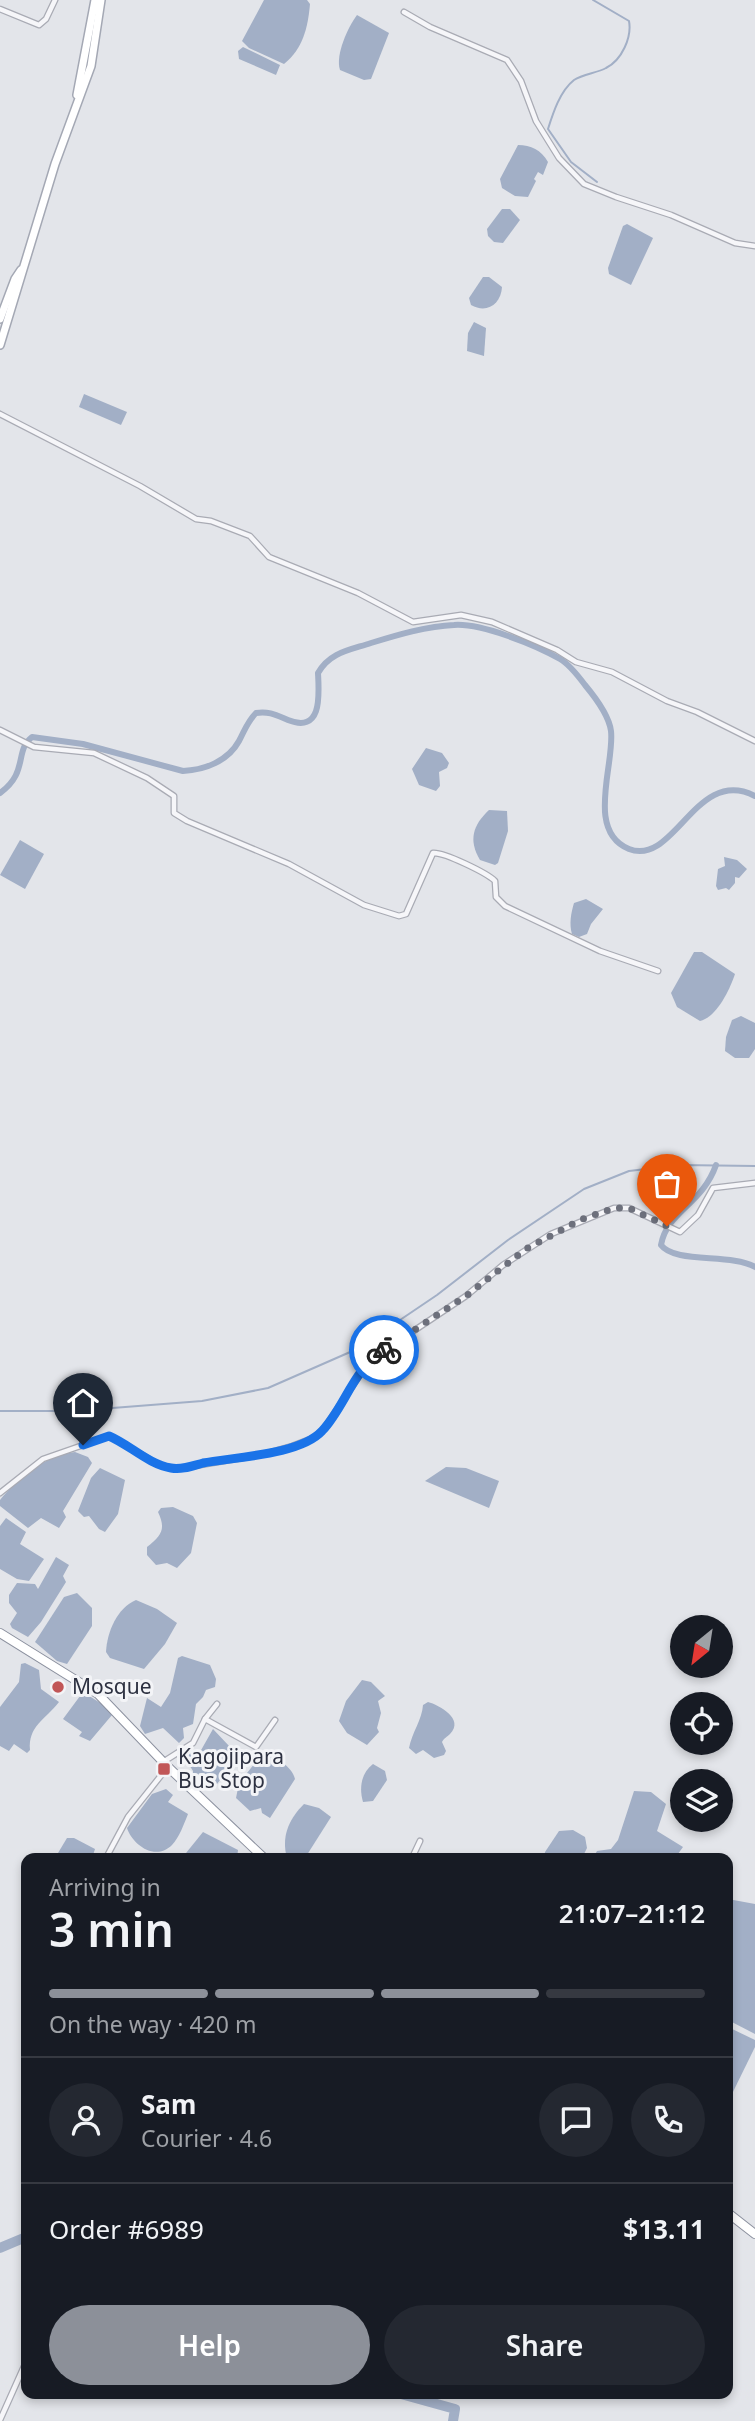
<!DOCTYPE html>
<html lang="en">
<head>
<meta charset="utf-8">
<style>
  :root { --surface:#171b24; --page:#242831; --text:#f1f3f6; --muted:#9ea1a6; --line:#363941; --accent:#8c9099 }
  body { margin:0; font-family:"Noto Sans",sans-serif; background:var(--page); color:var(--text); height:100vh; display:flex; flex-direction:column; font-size:26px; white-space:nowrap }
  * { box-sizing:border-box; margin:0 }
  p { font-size:23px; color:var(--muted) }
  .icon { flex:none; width:38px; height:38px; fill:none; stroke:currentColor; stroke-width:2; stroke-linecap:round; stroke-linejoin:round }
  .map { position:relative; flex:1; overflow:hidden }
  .details { position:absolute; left:21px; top:1853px; width:712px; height:546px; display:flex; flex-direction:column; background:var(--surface); border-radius:14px; box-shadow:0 4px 10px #0003 }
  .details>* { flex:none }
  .needle { width:46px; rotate:210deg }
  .fabs { position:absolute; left:670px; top:1615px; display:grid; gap:14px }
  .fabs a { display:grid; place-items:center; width:63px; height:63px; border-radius:50%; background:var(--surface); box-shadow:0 4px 10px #0003; font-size:35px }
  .pin { position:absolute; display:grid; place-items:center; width:60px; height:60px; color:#fff; margin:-72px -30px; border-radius:50% 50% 50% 0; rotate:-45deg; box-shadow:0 0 7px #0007 }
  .pin .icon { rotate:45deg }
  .courier { position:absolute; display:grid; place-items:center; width:70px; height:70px; margin:-35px; border:5px solid #1a73e8; border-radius:50%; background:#fff; color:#222; box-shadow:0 2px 9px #0007 }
  .overview em { font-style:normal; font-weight:600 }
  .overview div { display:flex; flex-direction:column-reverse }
  .overview { display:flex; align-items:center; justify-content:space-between; height:119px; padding:0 28px }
  h1 { font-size:46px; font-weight:600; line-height:52px }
  .bar { display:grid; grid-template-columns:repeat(4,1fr); gap:10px 7px; align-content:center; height:84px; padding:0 28px }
  .bar i { height:9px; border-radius:5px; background:var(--line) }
  .bar .active { background:var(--accent) }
  .bar p { grid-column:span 4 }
  .line { display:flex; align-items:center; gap:18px; padding:0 28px; border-top:2px solid var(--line) }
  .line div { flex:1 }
  .round { display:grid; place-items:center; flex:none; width:74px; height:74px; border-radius:37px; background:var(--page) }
  .primary-button { display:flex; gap:14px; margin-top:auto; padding:14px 28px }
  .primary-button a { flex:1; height:80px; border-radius:42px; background:var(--accent); color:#fff; font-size:28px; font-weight:600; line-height:80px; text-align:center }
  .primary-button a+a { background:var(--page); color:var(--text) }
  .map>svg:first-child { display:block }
  .water { fill:#a2afc6 }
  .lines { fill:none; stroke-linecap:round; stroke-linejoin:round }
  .stream { stroke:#a2afc6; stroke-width:2 }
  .canal { stroke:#a2afc6; stroke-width:6 }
  .river { stroke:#a2afc6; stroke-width:10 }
  .minor-casing { stroke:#a9abb4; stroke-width:7 }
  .primary-casing { stroke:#a4a8b4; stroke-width:10 }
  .trunk-casing { stroke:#8c919f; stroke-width:10 }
  .minor { stroke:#f6f6f9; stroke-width:4.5 }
  .primary { stroke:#fff; stroke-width:7 }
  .trunk { stroke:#fff; stroke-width:8 }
  .done { stroke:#6d707c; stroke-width:7; stroke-dasharray:0 12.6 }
  .route { stroke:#1a73e8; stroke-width:9 }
  .poi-dot { fill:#c15657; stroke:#f3f4f7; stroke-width:2.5 }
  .labels { text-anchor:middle; stroke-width:6; stroke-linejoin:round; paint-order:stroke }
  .poi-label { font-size:21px; fill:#2d3141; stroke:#f3f4f7; text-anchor:start }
</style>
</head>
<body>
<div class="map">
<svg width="755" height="2421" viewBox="0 0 755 2421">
  <rect width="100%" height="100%" fill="#e3e5ea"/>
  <!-- water -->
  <g class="water">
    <path d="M 264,0 L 307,0 L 310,4 C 308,27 303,49 284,64 L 249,48 L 242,41 Z"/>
    <path d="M 357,15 L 389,33 L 371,79 L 364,80 L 340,70 C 335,55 348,27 357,15 Z"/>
    <path d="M 243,47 L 280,65 L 276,75 L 239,59 L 238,51 Z"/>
    <path d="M 518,145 C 531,145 541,150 548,162 L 543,175 L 538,172 L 534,179 L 536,181 L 528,197 L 515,196 L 502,188 L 500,179 Z"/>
    <path d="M 502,209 L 510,209 L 520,220 L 503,243 L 494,242 L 488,236 L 487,229 Z"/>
    <path d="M 627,224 L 653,238 L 631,285 L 609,274 L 608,268 L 623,226 Z"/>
    <path d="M 483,277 L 489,277 L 502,287 C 501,304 487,314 471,305 L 469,298 Z"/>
    <path d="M 474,322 L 486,328 L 484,356 L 467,351 L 468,333 Z"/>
    <path d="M 84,394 L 127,412 L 121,425 L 79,407 Z"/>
    <path d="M 426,748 L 442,753 L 449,763 L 447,768 L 439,772 L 440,786 L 436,791 L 419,785 L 412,769 Z"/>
    <path d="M 489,810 L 507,811 L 508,831 L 498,863 L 495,865 L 480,860 C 468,840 473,825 489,810 Z"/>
    <path d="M 20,840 L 44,854 L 25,889 L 0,875 Z"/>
    <path d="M 724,857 L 737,860 L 747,869 L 739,878 L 735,877 L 735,883 L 729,890 L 726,888 L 718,890 L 716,886 L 718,869 L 725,866 Z"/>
    <path d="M 586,899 L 603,909 L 591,924 L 587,934 L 579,937 L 572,934 C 569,924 571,913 574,903 Z"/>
    <path d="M 694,952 L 702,952 L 735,974 C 730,989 717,1017 700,1021 L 677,1007 L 671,993 Z"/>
    <path d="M 741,1016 L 755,1023 L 755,1049 L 749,1058 L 735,1058 L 725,1051 L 726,1037 L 732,1020 Z"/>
    <path d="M 75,1452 L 88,1457 L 92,1463 L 63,1511 L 66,1517 L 59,1528 L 41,1518 L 28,1528 L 0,1506 L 0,1500 C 20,1476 43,1457 75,1452 Z"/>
    <path d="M 446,1467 L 466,1468 L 499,1481 L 489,1508 L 425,1481 Z"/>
    <path d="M 100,1468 L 125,1480 L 118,1514 L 105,1532 L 99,1529 L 89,1516 L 84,1517 L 78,1511 L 91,1478 Z"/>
    <path d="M 173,1507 L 193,1516 L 197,1523 L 191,1553 L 177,1568 L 167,1563 L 156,1565 L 147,1555 L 147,1547 C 162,1535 166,1529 158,1512 L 161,1508 Z"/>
    <path d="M 6,1518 L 26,1532 L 20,1544 L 44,1559 L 29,1581 L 17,1579 L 0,1569 L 0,1526 Z"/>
    <path d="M 56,1557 L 69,1565 L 63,1576 L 66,1582 L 41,1622 L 28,1637 L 12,1628 L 10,1624 L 17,1613 L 9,1603 L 9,1595 L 17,1583 L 35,1584 L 38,1589 Z"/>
    <path d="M 77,1593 L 92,1608 L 92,1626 L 67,1664 L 57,1661 L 35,1642 L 64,1597 Z"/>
    <path d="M 136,1600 L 157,1609 L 177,1623 L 165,1644 L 144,1669 L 110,1658 L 106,1652 C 107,1632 117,1608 136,1600 Z"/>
    <path d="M 182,1656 L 210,1665 L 216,1679 L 215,1687 L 206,1690 L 203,1697 L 196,1704 L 193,1724 L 183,1728 L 184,1738 L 179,1743 L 163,1728 L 145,1734 L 140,1726 L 147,1698 L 161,1707 L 170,1693 L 178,1658 Z"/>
    <path d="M 25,1663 L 39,1670 L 41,1689 L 59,1702 C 45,1720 28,1726 30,1750 L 27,1753 L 14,1744 L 9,1751 L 0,1746 L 0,1707 L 19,1682 L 21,1664 Z"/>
    <path d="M 362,1680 L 371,1682 L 385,1696 L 378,1701 L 381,1713 L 377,1728 L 379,1732 L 367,1745 L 347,1733 L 339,1721 L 346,1701 Z"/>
    <path d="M 83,1692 L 105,1706 L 112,1715 L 90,1741 L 79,1736 L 82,1732 L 63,1719 Z"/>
    <path d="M 428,1702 C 439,1705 465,1719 450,1734 C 447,1737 444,1738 442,1742 L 446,1751 L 444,1755 L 434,1758 L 423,1750 L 416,1754 L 409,1748 C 412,1732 422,1720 423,1705 Z"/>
    <path d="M 213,1729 L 230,1747 L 233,1763 L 217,1784 L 212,1783 L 207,1787 L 193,1780 L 193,1771 L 183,1755 L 187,1752 L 200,1752 Z"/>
    <path d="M 263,1753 C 275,1757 292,1766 295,1779 L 270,1818 L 262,1813 L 261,1808 L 250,1811 L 236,1798 L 239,1783 Z"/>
    <path d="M 373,1764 L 385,1771 L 387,1780 L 373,1801 L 363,1802 C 359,1788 361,1773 373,1764 Z"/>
    <path d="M 166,1789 L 173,1795 L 168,1802 L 188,1814 C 184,1824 179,1838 172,1845 C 155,1862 132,1844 127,1828 L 152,1794 Z"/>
    <path d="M 634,1791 L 651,1792 L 666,1804 L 657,1831 L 683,1847 L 675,1858 L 593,1858 L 597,1851 L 611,1849 L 618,1840 Z"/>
    <path d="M 304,1804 L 319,1808 L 331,1817 L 305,1858 L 286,1854 C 282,1834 290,1818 304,1804 Z"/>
    <path d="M 573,1830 L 585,1837 L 587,1848 L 582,1858 L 544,1858 L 545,1852 L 559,1831 Z"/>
    <path d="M 203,1832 L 238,1850 L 237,1858 L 182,1858 Z"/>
    <path d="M 67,1838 L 74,1838 L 95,1849 L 92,1858 L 55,1858 Z"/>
    <path d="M 728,1899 L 755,1904 L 755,2034 L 728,2020 Z"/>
    <path d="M 728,2027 L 755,2040 L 755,2047 L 729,2100 Z"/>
  </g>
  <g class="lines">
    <!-- stream -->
    <g class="stream">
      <path d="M 593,0 L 629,21 C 632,37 622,60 606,68 C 597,73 583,74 574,80 C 560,91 553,113 548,129 L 571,162 L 597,182"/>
      <path d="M 0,1411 L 74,1411 L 202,1401 L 268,1388 L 357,1349 L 437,1295 L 508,1240 L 584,1189 L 629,1171 L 680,1165 L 755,1166"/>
    </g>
    <!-- canal -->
    <g class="canal">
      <path d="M 0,793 C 29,772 14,751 32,737 L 83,744 L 183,771 C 205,770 228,761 239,741 C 245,730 247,722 256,713 C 269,711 276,715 288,720 C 323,734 319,694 318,673 C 330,652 350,650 371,643 C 397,635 427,626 454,625 C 481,623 536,645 560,659 C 569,664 579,677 585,685 C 595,697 609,715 611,731 C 615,764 585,831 629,849 C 675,867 696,765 755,796"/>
      <path d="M 716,1165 C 702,1205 667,1211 661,1245 C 675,1264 731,1253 755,1267"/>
    </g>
    <!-- river -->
    <g class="river">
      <path d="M 0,2248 L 26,2237"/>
      <path d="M 401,2394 L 455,2409 L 453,2421"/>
    </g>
    <!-- minor casing -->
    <g class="minor-casing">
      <g id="minor">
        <path d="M 0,9 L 39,25 L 46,19 L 55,0"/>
        <path d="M 404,12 L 430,27 L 507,60 L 521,81 L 536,121 L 559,158 L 584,184 L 616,197 L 671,215 L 735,243 L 755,246"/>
        <path d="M 0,414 L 140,486 L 196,519 L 211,521 L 250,536 L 269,557 L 358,593 L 413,622 L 461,615 L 492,622 L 557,650 L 576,662 L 612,672 L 667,701 L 697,712 L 755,741"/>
        <path d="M 0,730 L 34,747 L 94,753 L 147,778 L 174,796 L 174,813 L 187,821 L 289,864 L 364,905 L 399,916 L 406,914 L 433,853 C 444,852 487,873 495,881 L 496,897 L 505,906 L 600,951 L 658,971"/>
        <path d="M 0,1493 L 43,1459 L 109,1436 L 158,1464 L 171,1468 L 182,1468 L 260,1455 L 292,1446 L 313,1438 L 323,1430 L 370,1360 L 466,1296 L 503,1265 L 551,1234 L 614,1208 L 629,1208 L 680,1232 L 698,1215 L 713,1188 L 755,1183"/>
        <path d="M 205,1719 L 256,1747 L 275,1720"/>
        <path d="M 163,1762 L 193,1743 L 205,1719 L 217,1704"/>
        <path d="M 106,1858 L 128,1817 L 167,1768"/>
        <path d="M 412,1858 L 420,1841"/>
        <path d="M 0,2420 L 26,2362"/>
      </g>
    </g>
    <!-- primary casing -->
    <g class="primary-casing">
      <g id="primary">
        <path d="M 77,95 L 95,0"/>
        <path d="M 0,319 L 15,279 L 21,270"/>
        <path d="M 0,345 L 55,164 L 91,66 L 101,0"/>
      </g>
    </g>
    <!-- trunk casing -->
    <g class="trunk-casing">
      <g id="trunk">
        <path d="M 0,1633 L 98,1694 L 168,1767 L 264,1858"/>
        <path d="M 728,2213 L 755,2234"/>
      </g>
    </g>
    <!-- minor -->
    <use href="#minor" class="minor"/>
    <!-- primary -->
    <use href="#primary" class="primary"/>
    <!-- trunk -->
    <use href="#trunk" class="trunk"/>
  </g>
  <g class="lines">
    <!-- done -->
    <path class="done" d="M 384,1350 L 466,1296 L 526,1249 L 580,1220 L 614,1208 L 629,1208 L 667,1226"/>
    <!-- route -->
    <path class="route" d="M 83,1445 L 109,1436 C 130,1445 148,1464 171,1468 C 182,1470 192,1466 203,1463 C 234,1457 300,1455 322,1431 C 345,1407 353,1369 384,1350"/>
  </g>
  <!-- markers -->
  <g class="poi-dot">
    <circle cx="58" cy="1687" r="7"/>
    <rect x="157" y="1762" width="14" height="14" rx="3.5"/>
  </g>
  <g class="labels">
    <!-- poi labels -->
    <g class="poi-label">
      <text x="72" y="1694">Mosque</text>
      <text x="178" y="1764">Kagojipara<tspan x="178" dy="24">Bus Stop</tspan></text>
    </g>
  </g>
</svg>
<div class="fabs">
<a><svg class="needle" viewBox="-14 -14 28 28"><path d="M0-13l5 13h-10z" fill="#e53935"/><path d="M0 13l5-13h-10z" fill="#9ea1a6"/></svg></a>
<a><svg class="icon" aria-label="locate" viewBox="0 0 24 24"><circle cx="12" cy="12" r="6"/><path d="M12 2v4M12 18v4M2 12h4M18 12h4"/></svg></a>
<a><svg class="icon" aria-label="layers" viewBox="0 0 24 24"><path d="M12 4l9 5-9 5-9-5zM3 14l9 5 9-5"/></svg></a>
</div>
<div class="pin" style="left:667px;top:1226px;background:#ea580c"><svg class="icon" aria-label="bag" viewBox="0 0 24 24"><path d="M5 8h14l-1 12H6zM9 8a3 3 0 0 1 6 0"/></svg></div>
<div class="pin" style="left:83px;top:1445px;background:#1f2937"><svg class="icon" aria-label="home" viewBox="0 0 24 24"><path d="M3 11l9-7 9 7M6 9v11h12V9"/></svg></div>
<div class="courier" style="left:384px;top:1350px"><svg class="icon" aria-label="bike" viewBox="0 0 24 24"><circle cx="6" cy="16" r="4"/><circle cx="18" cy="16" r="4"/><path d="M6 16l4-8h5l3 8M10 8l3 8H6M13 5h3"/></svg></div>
<section class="details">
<div class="overview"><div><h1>3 min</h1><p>Arriving in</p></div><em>21:07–21:12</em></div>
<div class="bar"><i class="active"></i><i class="active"></i><i class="active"></i><i></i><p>On the way · 420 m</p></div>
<div class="line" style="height:126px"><a class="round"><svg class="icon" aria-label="person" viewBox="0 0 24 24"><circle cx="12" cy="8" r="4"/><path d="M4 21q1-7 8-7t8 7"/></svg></a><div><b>Sam</b><p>Courier · 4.6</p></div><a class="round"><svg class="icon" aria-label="chat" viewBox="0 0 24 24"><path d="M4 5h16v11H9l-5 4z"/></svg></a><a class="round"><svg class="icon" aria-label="phone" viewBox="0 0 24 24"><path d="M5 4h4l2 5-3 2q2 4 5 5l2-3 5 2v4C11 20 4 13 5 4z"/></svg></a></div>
<div class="line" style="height:91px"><div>Order #6989</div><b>$13.11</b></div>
<div class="primary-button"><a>Help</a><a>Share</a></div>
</section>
</div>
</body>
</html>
